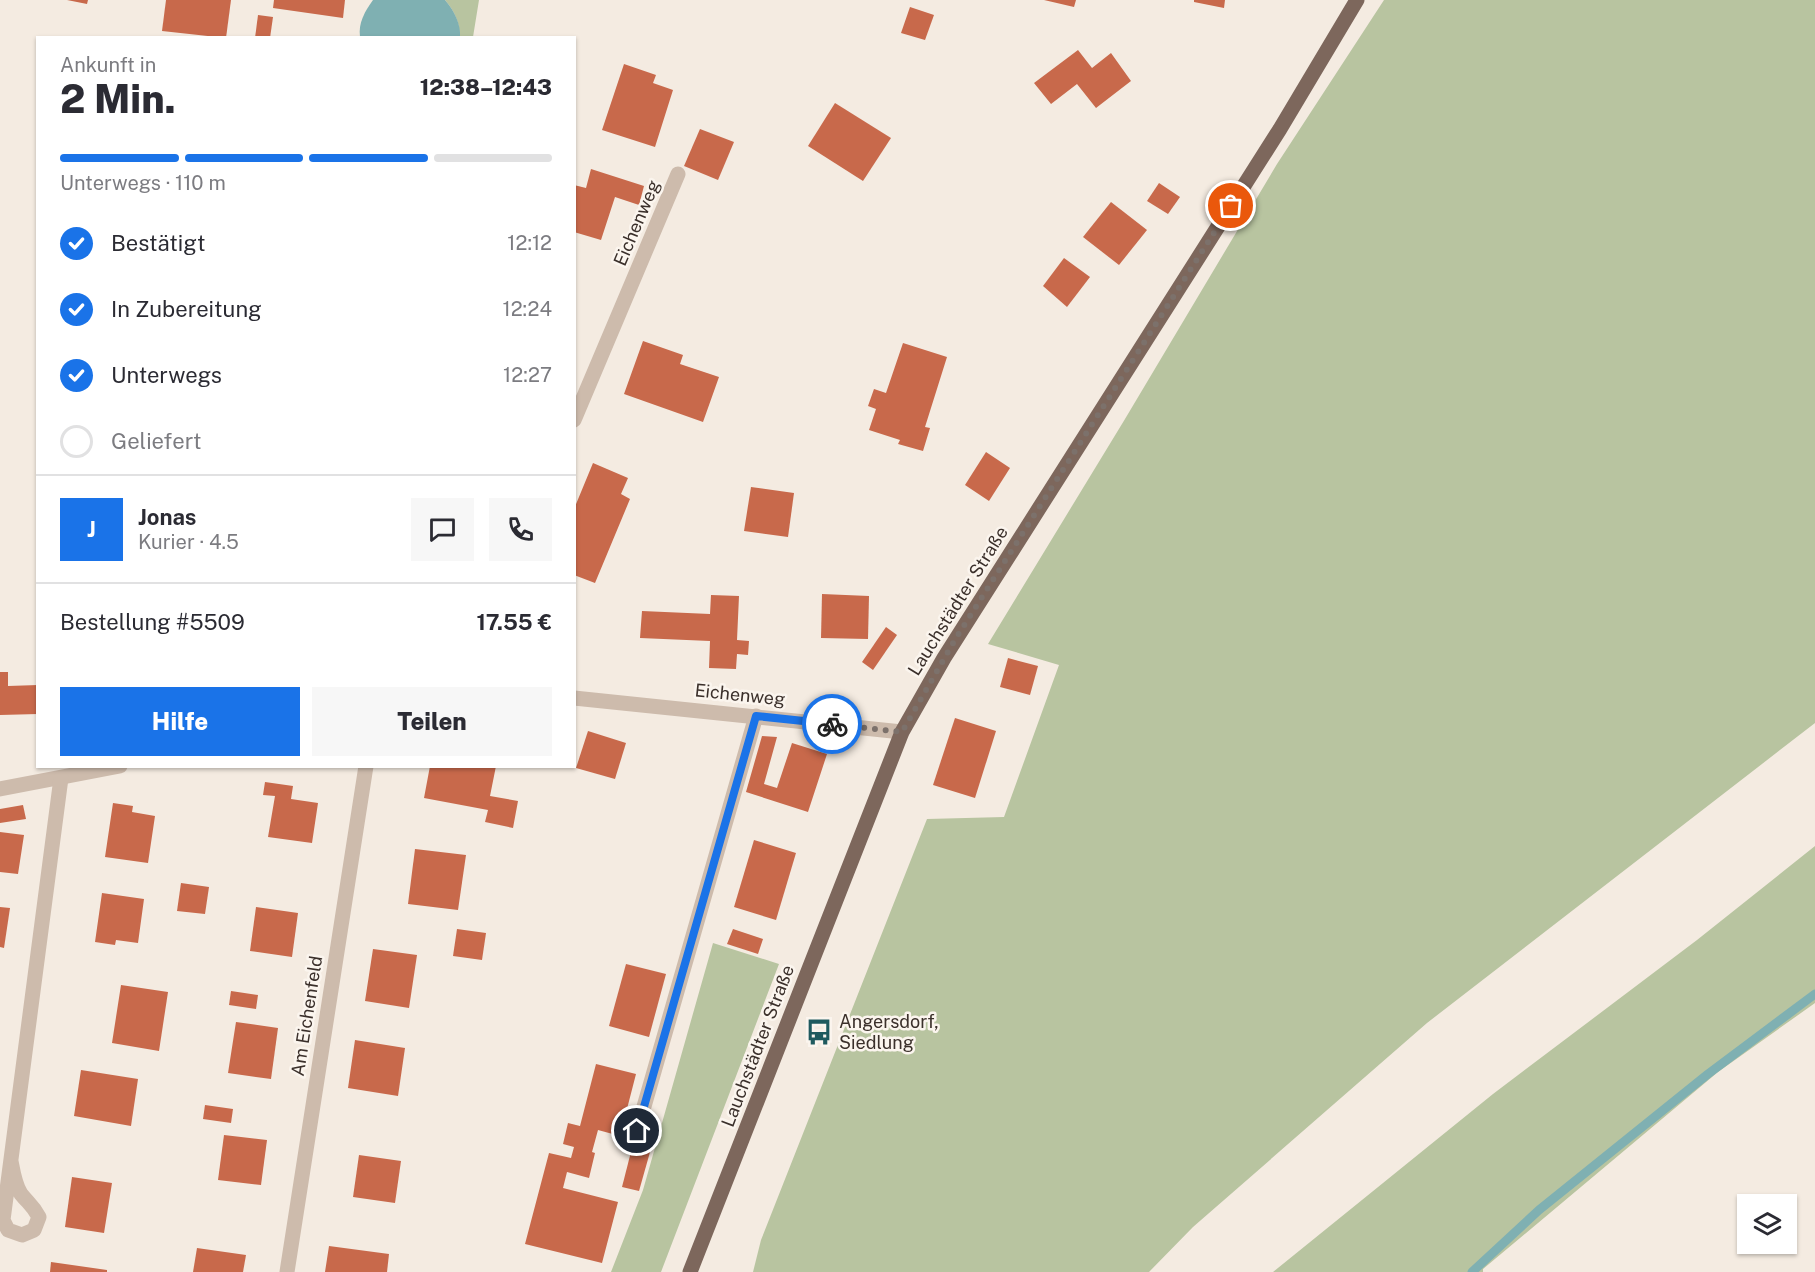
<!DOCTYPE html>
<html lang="de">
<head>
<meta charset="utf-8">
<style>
  :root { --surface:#fff; --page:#f7f7f7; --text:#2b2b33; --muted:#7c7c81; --line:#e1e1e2; --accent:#1a73e8 }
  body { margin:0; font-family:"Public Sans",sans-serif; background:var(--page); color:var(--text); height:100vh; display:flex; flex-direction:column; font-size:22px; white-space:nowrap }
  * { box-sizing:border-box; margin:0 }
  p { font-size:20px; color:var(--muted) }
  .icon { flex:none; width:33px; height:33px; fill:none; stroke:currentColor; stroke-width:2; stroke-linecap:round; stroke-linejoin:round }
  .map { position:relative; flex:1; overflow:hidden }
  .drawer { position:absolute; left:36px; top:36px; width:540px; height:732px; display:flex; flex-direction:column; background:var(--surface); border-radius:0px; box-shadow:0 2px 4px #0004 }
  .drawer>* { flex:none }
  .buttons { position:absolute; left:1737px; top:1194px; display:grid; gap:12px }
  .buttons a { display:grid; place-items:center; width:60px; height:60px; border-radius:0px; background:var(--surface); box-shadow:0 2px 4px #0004; font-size:30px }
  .pin { position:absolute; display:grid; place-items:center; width:51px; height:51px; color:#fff; margin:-26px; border:3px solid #fff; border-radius:50%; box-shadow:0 2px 6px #0007 }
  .courier { position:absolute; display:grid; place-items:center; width:60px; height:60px; margin:-30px; border:4px solid #1a73e8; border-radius:50%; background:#fff; color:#222; box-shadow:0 2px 8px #0007 }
  .summary em { font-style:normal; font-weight:800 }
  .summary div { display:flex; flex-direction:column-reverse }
  .summary { display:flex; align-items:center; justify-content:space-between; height:102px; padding:0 24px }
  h1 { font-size:39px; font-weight:800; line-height:45px }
  .bar { display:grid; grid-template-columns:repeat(4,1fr); gap:9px 6px; align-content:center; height:72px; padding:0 24px }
  .bar i { height:8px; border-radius:4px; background:var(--line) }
  .bar .active { background:var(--accent) }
  .bar p { grid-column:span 4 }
  .line { display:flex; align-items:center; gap:15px; padding:0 24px; border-top:2px solid var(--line) }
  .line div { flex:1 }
  .round { display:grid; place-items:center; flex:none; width:63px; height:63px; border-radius:0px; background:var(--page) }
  ol { padding:0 24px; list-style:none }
  li { display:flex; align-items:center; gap:18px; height:66px }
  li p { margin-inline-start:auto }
  li .icon { padding:6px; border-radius:50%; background:var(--accent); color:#fff; stroke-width:4 }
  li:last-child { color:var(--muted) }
  li i { width:33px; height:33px; border:3px solid var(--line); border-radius:50% }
  .action { display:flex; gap:12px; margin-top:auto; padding:12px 24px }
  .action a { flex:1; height:69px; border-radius:0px; background:var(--accent); color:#fff; font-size:24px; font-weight:800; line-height:69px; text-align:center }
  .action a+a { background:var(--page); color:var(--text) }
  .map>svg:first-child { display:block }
  .green { fill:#b8c4a0 }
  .water { fill:#7fb0b2 }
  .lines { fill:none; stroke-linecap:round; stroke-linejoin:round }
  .stream { stroke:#7fb0b2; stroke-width:9 }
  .building { fill:#c8694b }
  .minor { stroke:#cdbbac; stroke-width:15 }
  .major { stroke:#7d675c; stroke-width:15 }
  .done { stroke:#7c716b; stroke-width:6; stroke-dasharray:0 10.8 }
  .route { stroke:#1a73e8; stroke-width:8 }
  .labels { text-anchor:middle; stroke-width:5; stroke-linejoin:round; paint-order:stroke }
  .street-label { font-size:18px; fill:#3b302b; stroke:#fbf5ee }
  .poi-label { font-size:18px; fill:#3b302b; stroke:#fbf5ee; text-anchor:start }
</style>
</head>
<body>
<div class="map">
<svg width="1815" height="1272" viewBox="0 0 1815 1272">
  <rect width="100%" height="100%" fill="#f4ebe1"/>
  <!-- green -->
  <g class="green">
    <path d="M 445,0 L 479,0 L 473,37 L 459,37 C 461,24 454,10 445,0 Z"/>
    <path d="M 1384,0 L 1815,0 L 1815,723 L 1427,1023 L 1193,1227 L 1149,1272 L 753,1272 L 761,1240 L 927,819 L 1004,817 L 1059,665 L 988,644 L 1125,419 L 1277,164 Z"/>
    <path d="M 1815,846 L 1815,1003 L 1718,1072 L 1483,1269 L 1483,1272 L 1273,1272 L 1493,1094 L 1697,940 Z"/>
    <path d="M 713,943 L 779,964 L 661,1272 L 611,1272 L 643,1190 Z"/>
  </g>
  <!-- water -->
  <path class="water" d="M 373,0 L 445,0 C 454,10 461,24 460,37 L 360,37 C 358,23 365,11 373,0 Z"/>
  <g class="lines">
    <!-- stream -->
    <path class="stream" d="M 1472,1272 L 1539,1210 L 1708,1074 L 1815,994"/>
  </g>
  <!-- building -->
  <g class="building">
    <path d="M 67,0 L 88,0 L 87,4 Z"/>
    <path d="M 166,0 L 231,0 L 226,38 L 162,31 Z"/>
    <path d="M 274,0 L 345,0 L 343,18 L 273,8 Z"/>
    <path d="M 1044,0 L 1076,0 L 1074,7 Z"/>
    <path d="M 1194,0 L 1225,0 L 1224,8 L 1194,2 Z"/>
    <path d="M 910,7 L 934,15 L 925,40 L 901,33 Z"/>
    <path d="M 258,15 L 273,17 L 270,38 L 255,38 Z"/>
    <path d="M 1078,50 L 1092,68 L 1111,53 L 1131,81 L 1096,108 L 1077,84 L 1051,104 L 1034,83 Z"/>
    <path d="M 624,64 L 656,75 L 653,83 L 673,90 L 655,147 L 602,130 Z"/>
    <path d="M 835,103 L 891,138 L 863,181 L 808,146 Z"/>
    <path d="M 700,129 L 734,142 L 718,180 L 684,166 Z"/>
    <path d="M 591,169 L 644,186 L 639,205 L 615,197 L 601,240 L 574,232 L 574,185 L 586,188 Z"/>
    <path d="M 1159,183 L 1180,197 L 1168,214 L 1147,201 Z"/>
    <path d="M 1111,202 L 1147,230 L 1119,265 L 1083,237 Z"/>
    <path d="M 1064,258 L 1090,277 L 1067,307 L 1043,286 Z"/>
    <path d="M 643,341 L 683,355 L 680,364 L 719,377 L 703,422 L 624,394 Z"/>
    <path d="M 903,343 L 947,357 L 925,427 L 930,428 L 923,451 L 898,444 L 900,440 L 869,430 L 876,409 L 868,406 L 874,389 L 886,393 Z"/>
    <path d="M 986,452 L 1010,468 L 989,501 L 965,485 Z"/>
    <path d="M 593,463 L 628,478 L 621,494 L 630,499 L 595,583 L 574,575 L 574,509 Z"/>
    <path d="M 751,487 L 794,493 L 788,537 L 744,531 Z"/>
    <path d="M 822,594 L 869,596 L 868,639 L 821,638 Z"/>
    <path d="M 711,595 L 739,596 L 737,640 L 749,641 L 748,655 L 737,654 L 736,669 L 709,668 L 710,641 L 640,638 L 642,611 L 710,614 Z"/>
    <path d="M 886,627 L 897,635 L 873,670 L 862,662 Z"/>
    <path d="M 1008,658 L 1038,666 L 1030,695 L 1000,687 Z"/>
    <path d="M 0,672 L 8,672 L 8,686 L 38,685 L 38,714 L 0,715 Z"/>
    <path d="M 955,718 L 996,731 L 975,798 L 933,785 Z"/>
    <path d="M 588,731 L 626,743 L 615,779 L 576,768 Z"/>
    <path d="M 762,736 L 777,737 L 764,784 L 777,788 L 792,743 L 827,754 L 808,812 L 746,792 Z"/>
    <path d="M 430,766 L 496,766 L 490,796 L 518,801 L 513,828 L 485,822 L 488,810 L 424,798 Z"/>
    <path d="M 265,782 L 293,786 L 291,799 L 318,803 L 312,843 L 268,837 L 275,796 L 263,795 Z"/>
    <path d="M 113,803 L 133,806 L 132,812 L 155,816 L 148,863 L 105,857 Z"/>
    <path d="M 23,805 L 26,819 L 0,823 L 0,809 Z"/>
    <path d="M 0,832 L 24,835 L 18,874 L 0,872 Z"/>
    <path d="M 754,840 L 796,853 L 776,920 L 734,907 Z"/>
    <path d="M 415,849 L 466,855 L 458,910 L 408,904 Z"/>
    <path d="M 181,883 L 209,887 L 205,914 L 177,911 Z"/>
    <path d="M 102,893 L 144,899 L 138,943 L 116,940 L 115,945 L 95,942 Z"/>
    <path d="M 0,907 L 10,908 L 4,948 L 0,947 Z"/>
    <path d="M 256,907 L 298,913 L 292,957 L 250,951 Z"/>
    <path d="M 457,929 L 486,933 L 482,960 L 453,956 Z"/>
    <path d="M 733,929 L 763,939 L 758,954 L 727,944 Z"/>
    <path d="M 373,949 L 417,955 L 409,1008 L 365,1001 Z"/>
    <path d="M 626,964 L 666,974 L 649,1037 L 609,1026 Z"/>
    <path d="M 121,985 L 168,992 L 159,1051 L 112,1043 Z"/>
    <path d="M 231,991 L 258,995 L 256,1009 L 229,1005 Z"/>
    <path d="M 236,1022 L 278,1028 L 271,1079 L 228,1073 Z"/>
    <path d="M 355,1040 L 405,1048 L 398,1096 L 348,1088 Z"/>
    <path d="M 596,1064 L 636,1074 L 620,1136 L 598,1130 L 592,1152 L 595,1153 L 589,1178 L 567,1172 L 563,1188 L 618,1202 L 602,1263 L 525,1244 L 549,1153 L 571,1158 L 574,1147 L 563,1144 L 568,1123 L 580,1126 Z"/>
    <path d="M 81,1070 L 138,1079 L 131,1126 L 74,1116 Z"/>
    <path d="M 205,1105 L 233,1109 L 231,1123 L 203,1119 Z"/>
    <path d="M 224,1135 L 267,1140 L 261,1185 L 218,1180 Z"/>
    <path d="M 634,1140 L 652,1145 L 639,1191 L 622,1187 Z"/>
    <path d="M 359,1155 L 401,1161 L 395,1203 L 353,1197 Z"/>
    <path d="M 72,1177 L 112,1183 L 104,1233 L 65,1227 Z"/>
    <path d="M 329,1246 L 389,1254 L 387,1272 L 325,1272 Z"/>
    <path d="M 197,1248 L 246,1255 L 243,1272 L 193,1272 Z"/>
    <path d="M 51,1262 L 107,1270 L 107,1272 L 50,1272 Z"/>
  </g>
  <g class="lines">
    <!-- minor -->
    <g class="minor">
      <path d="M 574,420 L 678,174"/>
      <path d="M 574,698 L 902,732"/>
      <path d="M 0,789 L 120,766"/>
      <path d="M 637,1131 L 756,716"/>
      <path d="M 11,1161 C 13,1172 15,1185 21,1194 C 29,1204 32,1204 39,1217 L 34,1230 L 22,1235 L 8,1230 L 3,1220 L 61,778"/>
      <path d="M 287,1272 L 366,766"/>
    </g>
    <!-- major -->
    <path class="major" d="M 690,1272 L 902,732 L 944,658 L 1280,129 L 1357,0"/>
  </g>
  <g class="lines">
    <!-- done -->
    <path class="done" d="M 832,724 L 902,732 L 956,638 L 1231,206"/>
    <!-- route -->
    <path class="route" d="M 637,1131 L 756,716 L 832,724"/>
  </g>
  <!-- icons -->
  <defs>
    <g id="bus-bare" transform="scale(2.07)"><path d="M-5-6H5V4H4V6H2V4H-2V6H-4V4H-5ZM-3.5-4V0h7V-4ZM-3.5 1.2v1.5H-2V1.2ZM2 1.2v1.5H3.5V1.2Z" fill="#1f5a5e" stroke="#fbf5ee" stroke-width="2.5" paint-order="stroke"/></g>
  </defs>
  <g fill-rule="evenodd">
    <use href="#bus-bare" x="819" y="1032"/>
  </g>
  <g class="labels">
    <!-- street labels -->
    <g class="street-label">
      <text transform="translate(637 223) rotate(-67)" y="6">Eichenweg</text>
      <text transform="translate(958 601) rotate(-58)" y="6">Lauchstädter Straße</text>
      <text transform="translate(740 695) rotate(6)" y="6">Eichenweg</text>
      <text transform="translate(307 1016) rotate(-81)" y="6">Am Eichenfeld</text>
      <text transform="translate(758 1046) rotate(-69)" y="6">Lauchstädter Straße</text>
    </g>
    <!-- poi labels -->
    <g class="poi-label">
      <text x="839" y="1028">Angersdorf,<tspan x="839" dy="21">Siedlung</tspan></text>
    </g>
  </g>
</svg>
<div class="buttons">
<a><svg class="icon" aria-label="layers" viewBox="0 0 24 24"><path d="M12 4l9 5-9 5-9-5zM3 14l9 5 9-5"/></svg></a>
</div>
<div class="pin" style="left:1231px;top:206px;background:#ea580c"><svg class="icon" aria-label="bag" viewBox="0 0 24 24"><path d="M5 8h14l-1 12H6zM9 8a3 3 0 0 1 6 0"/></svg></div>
<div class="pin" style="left:637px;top:1131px;background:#1f2937"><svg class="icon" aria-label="home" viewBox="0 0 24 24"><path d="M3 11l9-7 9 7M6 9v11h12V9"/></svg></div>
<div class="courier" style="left:832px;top:724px"><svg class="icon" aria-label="bike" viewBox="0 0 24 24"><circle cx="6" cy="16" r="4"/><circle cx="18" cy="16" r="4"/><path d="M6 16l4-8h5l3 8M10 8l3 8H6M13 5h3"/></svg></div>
<section class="drawer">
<div class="summary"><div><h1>2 Min.</h1><p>Ankunft in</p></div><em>12:38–12:43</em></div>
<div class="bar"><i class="active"></i><i class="active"></i><i class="active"></i><i></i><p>Unterwegs · 110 m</p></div>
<ol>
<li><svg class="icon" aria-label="check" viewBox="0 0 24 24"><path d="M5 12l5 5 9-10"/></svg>Bestätigt<p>12:12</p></li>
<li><svg class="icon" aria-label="check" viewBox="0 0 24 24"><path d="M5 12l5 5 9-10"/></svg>In Zubereitung<p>12:24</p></li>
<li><svg class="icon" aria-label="check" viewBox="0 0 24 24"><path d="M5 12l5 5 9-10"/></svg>Unterwegs<p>12:27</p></li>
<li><i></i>Geliefert</li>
</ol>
<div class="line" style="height:108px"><b class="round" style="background:var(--accent);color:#fff">J</b><div><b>Jonas</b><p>Kurier · 4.5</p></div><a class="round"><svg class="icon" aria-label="chat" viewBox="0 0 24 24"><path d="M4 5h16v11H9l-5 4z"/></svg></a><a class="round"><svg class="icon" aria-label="phone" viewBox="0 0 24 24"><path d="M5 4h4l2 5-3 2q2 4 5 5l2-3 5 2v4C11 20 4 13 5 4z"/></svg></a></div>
<div class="line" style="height:78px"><div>Bestellung #5509</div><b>17.55 €</b></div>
<div class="action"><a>Hilfe</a><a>Teilen</a></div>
</section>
</div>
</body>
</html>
